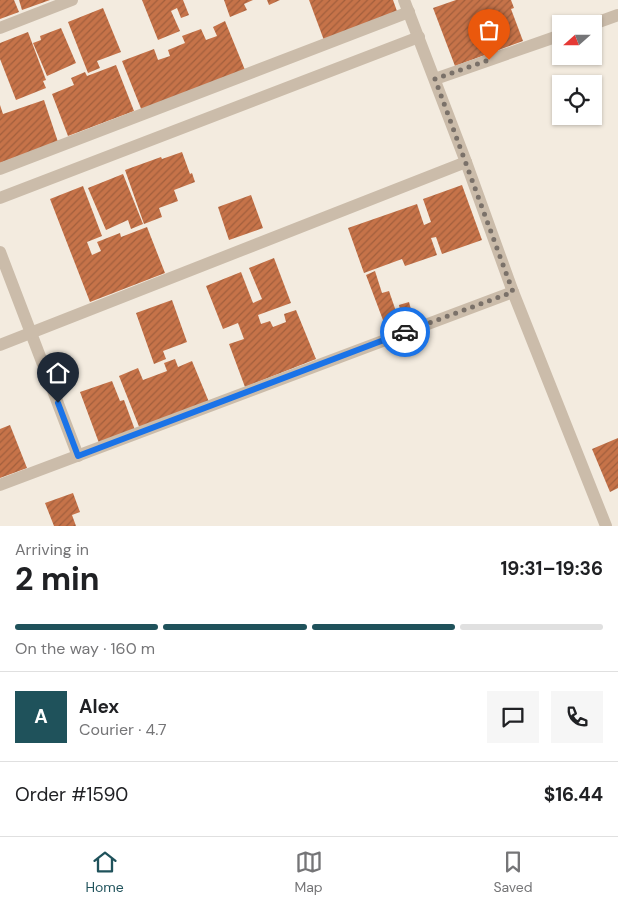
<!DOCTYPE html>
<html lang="en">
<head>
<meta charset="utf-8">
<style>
  :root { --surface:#fff; --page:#f6f6f6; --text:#202124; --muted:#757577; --line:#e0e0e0; --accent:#1f525b }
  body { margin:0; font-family:"DM Sans",sans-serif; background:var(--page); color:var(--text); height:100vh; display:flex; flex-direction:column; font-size:19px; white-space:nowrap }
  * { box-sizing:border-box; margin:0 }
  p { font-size:16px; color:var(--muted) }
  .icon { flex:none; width:28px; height:28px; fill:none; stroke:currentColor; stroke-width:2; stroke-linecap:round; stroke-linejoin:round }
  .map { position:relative; height:526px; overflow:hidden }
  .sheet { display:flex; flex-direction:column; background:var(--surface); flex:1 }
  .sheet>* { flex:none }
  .needle { width:32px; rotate:249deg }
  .tools { position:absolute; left:552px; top:15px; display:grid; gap:10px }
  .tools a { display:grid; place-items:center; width:50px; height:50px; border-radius:0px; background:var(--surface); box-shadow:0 1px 4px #0004; font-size:25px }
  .pin { position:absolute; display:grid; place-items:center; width:42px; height:42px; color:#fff; margin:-51px -21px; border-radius:50% 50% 50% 0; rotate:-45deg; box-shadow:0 0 5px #0007 }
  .pin .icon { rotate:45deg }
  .courier { position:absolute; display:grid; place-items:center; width:50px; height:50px; margin:-25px; border:4px solid #1a73e8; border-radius:50%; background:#fff; color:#222; box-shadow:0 1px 6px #0007 }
  .headline em { font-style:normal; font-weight:700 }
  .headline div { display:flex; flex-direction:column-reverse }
  .headline { display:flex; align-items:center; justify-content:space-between; height:85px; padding:0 15px }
  h1 { font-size:32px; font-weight:700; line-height:38px }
  .bar { display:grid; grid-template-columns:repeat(4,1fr); gap:8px 5px; align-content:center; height:60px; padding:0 15px }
  .bar i { height:6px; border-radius:4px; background:var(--line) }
  .bar .on { background:var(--accent) }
  .bar p { grid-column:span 4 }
  .line { display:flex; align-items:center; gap:12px; padding:0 15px; border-top:1px solid var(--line) }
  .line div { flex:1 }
  .round { display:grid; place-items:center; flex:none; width:52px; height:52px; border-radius:0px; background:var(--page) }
  .dock { display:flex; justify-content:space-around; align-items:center; height:70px; border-top:1px solid var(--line); background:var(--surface); font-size:14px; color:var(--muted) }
  .dock a { display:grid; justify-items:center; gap:2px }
  .dock .on { color:var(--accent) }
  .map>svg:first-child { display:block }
  .building { fill:url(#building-hatch) }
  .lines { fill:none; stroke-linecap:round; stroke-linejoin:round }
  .minor { stroke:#cbbcaa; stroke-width:12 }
  .done { stroke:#7a7169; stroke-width:5; stroke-dasharray:0 9 }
  .route { stroke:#1a73e8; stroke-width:6 }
</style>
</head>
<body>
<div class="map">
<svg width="618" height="526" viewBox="0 0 618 526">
  <defs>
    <pattern id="building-hatch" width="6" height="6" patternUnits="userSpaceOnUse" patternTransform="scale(1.25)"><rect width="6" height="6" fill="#c67349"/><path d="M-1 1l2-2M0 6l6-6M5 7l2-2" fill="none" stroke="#a25f3d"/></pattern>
  </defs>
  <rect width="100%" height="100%" fill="#f3ebdf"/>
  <!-- building -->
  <g class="building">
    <path d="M 0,0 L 14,0 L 19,12 L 0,19 Z"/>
    <path d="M 19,0 L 50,0 L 22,10 Z"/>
    <path d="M 142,0 L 183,0 L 189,15 L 181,18 L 177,8 L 171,11 L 180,31 L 158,40 Z"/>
    <path d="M 224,0 L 253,0 L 244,4 L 247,10 L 230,17 Z"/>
    <path d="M 267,0 L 280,0 L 269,5 Z"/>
    <path d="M 309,0 L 393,0 L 398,14 L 325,43 Z"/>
    <path d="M 456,0 L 511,0 L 514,8 L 511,9 L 523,41 L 455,66 L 433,8 Z"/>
    <path d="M 103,8 L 121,52 L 97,61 L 100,68 L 88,73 L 68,22 Z"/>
    <path d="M 225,21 L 245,70 L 142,111 L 122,61 L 154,49 L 158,60 L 170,56 L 168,50 L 185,43 L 182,36 L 201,29 L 206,40 L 217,36 L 213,27 Z"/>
    <path d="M 61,28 L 76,63 L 47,76 L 33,43 L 41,40 L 40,36 Z"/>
    <path d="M 28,32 L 46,80 L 43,81 L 46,88 L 16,100 L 0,59 L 0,43 Z"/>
    <path d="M 116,65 L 134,111 L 68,136 L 52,94 L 74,85 L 71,78 L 85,72 L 87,76 Z"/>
    <path d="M 44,100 L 58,142 L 0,163 L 0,105 L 3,114 Z"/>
    <path d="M 182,152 L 190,174 L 192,173 L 195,182 L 174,190 L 178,201 L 159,208 L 162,217 L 144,224 L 125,170 L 161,157 L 162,159 Z"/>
    <path d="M 123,174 L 143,224 L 131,229 L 128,220 L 106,230 L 88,188 Z"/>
    <path d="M 462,185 L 482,240 L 442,254 L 436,237 L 431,238 L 437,255 L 405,266 L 402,259 L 364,273 L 348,228 L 417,204 L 424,225 L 431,222 L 423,199 Z"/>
    <path d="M 83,186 L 102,236 L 87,242 L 92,255 L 101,251 L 97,242 L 120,233 L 121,237 L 147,227 L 165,273 L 90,302 L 50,199 Z"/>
    <path d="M 251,195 L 263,228 L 229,240 L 218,207 Z"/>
    <path d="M 274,258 L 291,303 L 258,315 L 261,324 L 270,321 L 273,327 L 286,322 L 284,314 L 296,310 L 316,359 L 245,387 L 229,344 L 244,339 L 238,323 L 223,329 L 206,286 L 241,272 L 253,303 L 262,299 L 249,268 Z"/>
    <path d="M 375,271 L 382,293 L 389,291 L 400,323 L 386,328 L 366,275 Z"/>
    <path d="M 172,300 L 187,342 L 163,351 L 166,359 L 154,364 L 136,313 Z"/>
    <path d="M 409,302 L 412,313 L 402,317 L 399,305 Z"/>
    <path d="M 175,359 L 178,367 L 192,361 L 209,402 L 140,429 L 119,376 L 138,368 L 143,380 L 167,371 L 164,363 Z"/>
    <path d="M 112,381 L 120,401 L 124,400 L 135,430 L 99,443 L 80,392 Z"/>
    <path d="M 10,425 L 27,468 L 0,478 L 0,429 Z"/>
    <path d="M 618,438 L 618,488 L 610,492 L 592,449 Z"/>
    <path d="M 73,493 L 80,512 L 72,515 L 76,526 L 54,526 L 45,503 Z"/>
  </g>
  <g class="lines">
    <!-- minor -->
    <g class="minor">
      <path d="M 404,0 L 466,162 L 513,292 L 606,526"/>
      <path d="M 593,24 L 618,15"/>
      <path d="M 0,28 L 72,0"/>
      <path d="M 435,79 L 561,35"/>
      <path d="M 0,169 L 409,12"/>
      <path d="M 0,198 L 419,37"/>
      <path d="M 0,252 L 78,456"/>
      <path d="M 0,345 L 466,162"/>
      <path d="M 0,485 L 513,292"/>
    </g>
  </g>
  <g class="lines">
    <!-- done -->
    <path class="done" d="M 405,332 L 513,292 L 435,79 L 489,60"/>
    <!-- route -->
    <path class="route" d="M 58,403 L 78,456 L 405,332"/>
  </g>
</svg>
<div class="tools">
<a><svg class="needle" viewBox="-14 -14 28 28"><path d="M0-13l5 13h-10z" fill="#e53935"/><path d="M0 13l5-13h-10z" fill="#757577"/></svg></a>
<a><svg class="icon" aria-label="locate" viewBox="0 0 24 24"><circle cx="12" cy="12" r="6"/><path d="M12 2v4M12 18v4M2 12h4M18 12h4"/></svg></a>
</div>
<div class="pin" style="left:489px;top:60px;background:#ea580c"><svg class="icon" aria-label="bag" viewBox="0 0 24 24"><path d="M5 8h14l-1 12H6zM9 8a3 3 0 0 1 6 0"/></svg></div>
<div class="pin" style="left:58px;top:403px;background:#1f2937"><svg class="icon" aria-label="home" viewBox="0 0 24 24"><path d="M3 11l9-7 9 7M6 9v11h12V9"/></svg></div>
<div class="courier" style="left:405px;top:332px"><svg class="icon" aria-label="car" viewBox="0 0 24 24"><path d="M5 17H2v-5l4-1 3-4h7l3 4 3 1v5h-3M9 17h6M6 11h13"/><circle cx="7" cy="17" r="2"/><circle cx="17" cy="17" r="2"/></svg></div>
</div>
<section class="sheet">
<div class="headline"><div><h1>2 min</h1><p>Arriving in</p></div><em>19:31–19:36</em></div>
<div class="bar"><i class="on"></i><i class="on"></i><i class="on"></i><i></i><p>On the way · 160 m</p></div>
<div class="line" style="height:90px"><b class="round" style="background:var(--accent);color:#fff">A</b><div><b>Alex</b><p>Courier · 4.7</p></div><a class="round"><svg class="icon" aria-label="chat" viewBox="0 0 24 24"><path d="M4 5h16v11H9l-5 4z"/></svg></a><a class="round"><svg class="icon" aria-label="phone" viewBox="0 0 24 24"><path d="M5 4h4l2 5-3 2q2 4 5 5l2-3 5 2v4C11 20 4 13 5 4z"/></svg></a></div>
<div class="line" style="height:65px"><div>Order #1590</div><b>$16.44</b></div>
</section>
<nav class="dock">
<a class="on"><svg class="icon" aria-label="home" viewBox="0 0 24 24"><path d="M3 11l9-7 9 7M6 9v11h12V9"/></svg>Home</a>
<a><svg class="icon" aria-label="map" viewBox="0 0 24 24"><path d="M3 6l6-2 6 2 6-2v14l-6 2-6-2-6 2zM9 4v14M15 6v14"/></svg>Map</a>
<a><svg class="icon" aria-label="saved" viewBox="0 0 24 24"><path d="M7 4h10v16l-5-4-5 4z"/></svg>Saved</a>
</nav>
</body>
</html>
